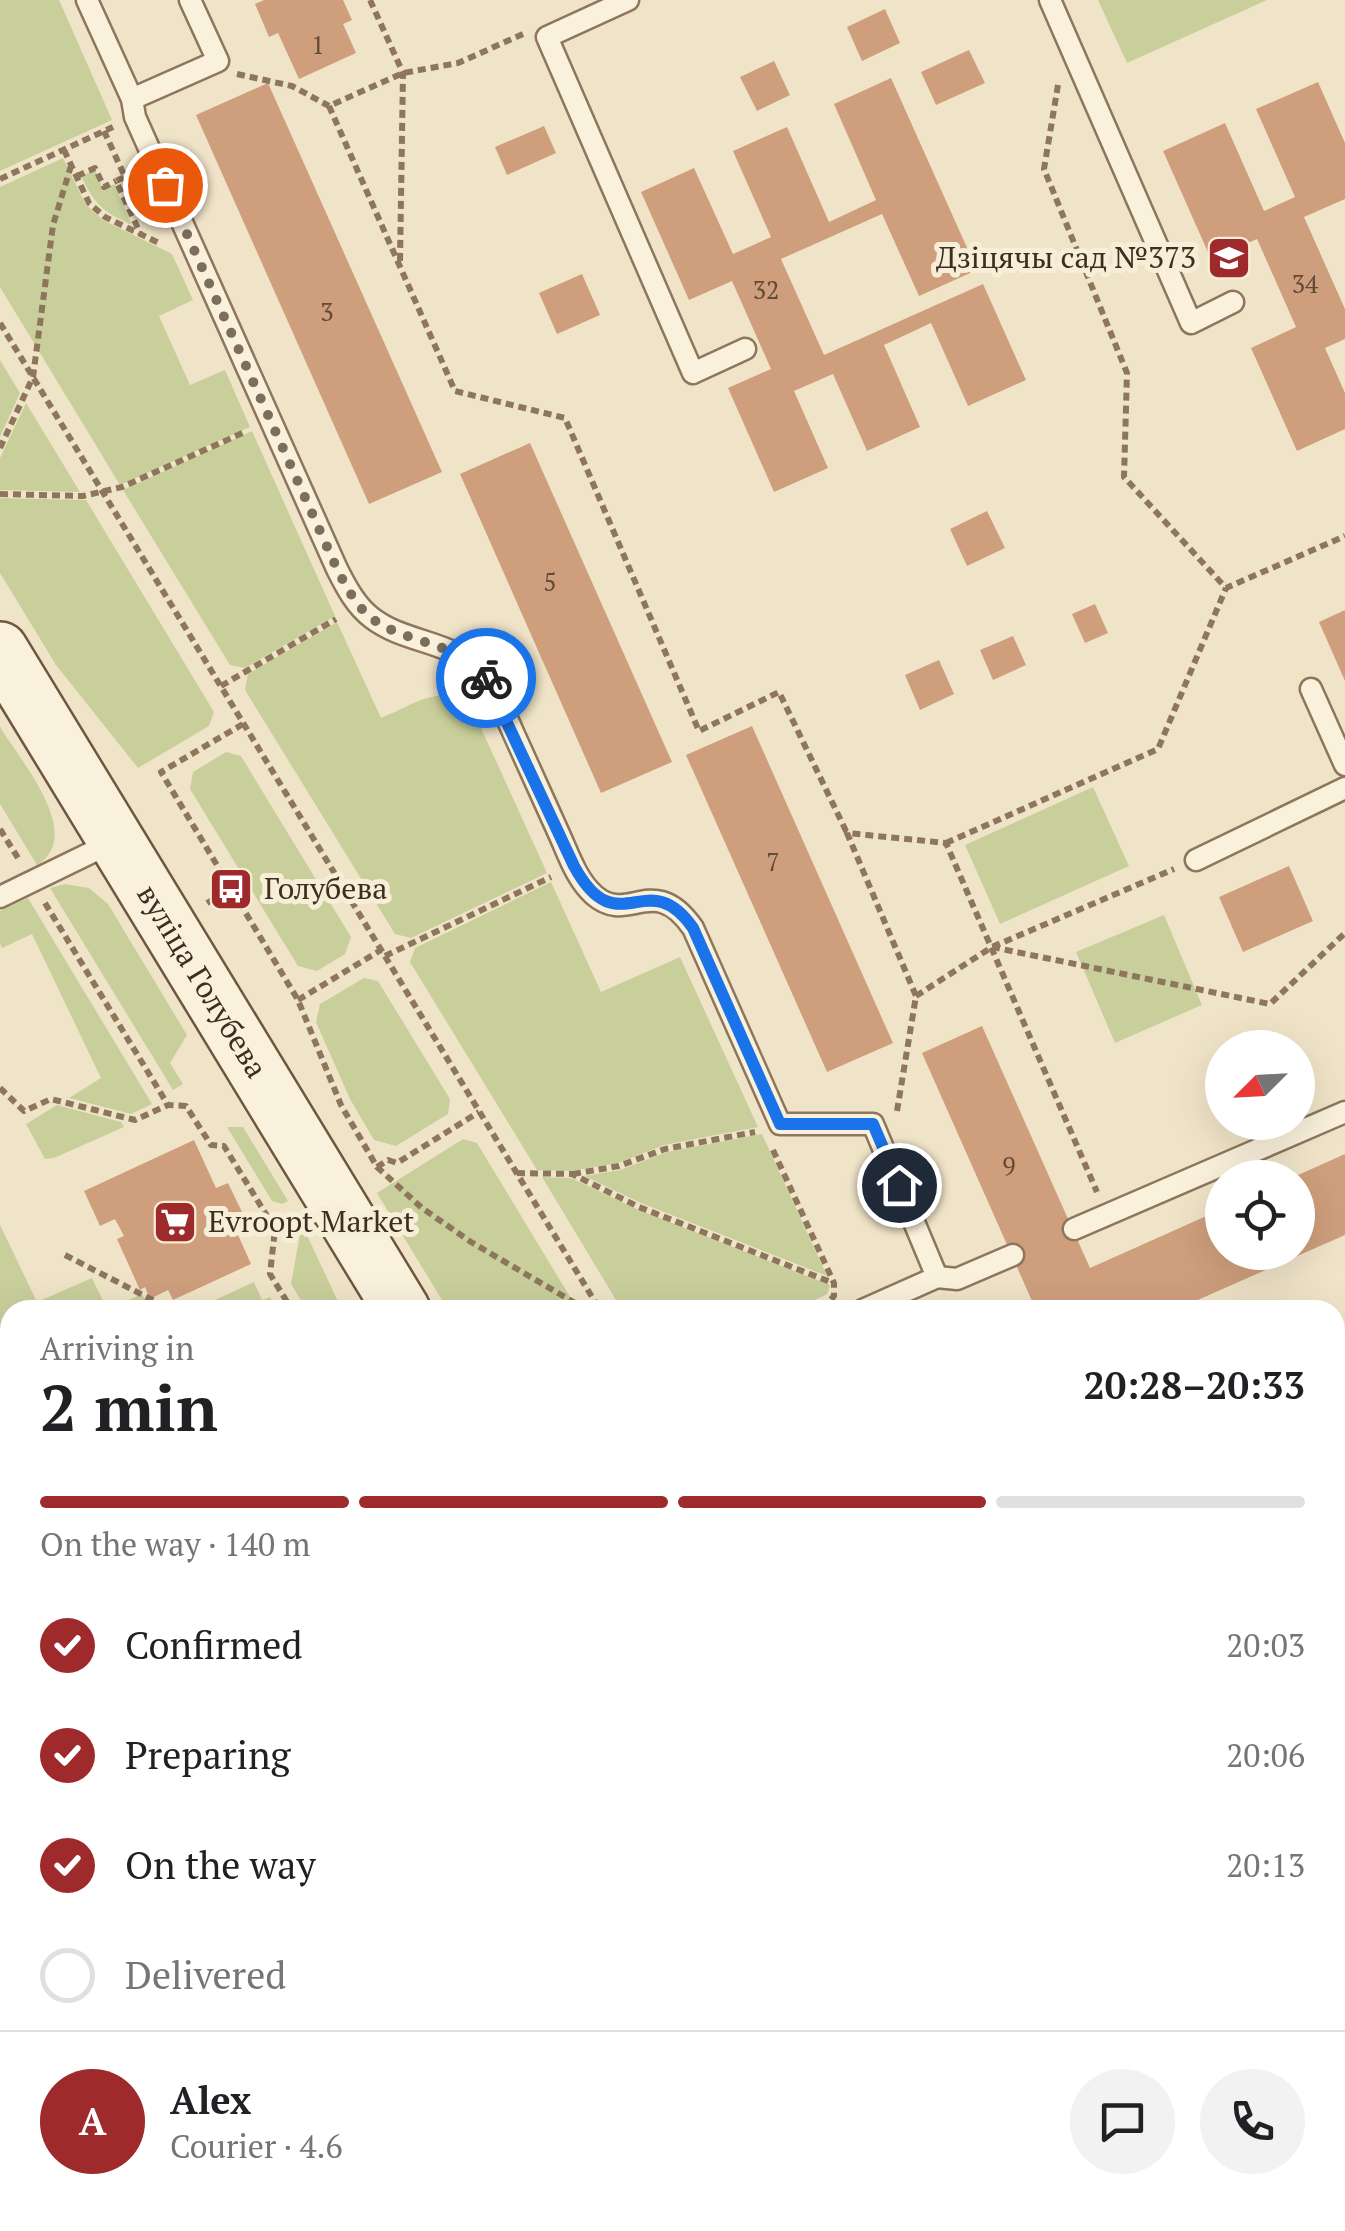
<!DOCTYPE html>
<html lang="en">
<head>
<meta charset="utf-8">
<style>
  :root { --surface:#fff; --page:#f2f2f2; --text:#202124; --muted:#757577; --line:#e0e0e0; --accent:#9e2a2b }
  body { margin:0; font-family:"PT Serif",serif; background:var(--page); color:var(--text); height:100vh; display:flex; flex-direction:column; font-size:38px; white-space:nowrap }
  * { box-sizing:border-box; margin:0 }
  p { font-size:32px; color:var(--muted) }
  .icon { flex:none; width:55px; height:55px; fill:none; stroke:currentColor; stroke-width:2; stroke-linecap:round; stroke-linejoin:round }
  .map { position:relative; flex:1; overflow:hidden }
  .sheet { position:absolute; left:0px; top:1300px; width:1345px; height:932px; display:flex; flex-direction:column; background:var(--surface); border-radius:30px 30px 0 0; box-shadow:0 10px 40px #0002 }
  .sheet>* { flex:none }
  .needle { width:65px; rotate:246deg }
  .buttons { position:absolute; left:1205px; top:1030px; display:grid; gap:20px }
  .buttons a { display:grid; place-items:center; width:110px; height:110px; border-radius:50%; background:var(--surface); box-shadow:0 10px 40px #0002; font-size:50px }
  .pin { position:absolute; display:grid; place-items:center; width:85px; height:85px; color:#fff; margin:-42px; border:5px solid #fff; border-radius:50%; box-shadow:0 2px 10px #0007 }
  .courier { position:absolute; display:grid; place-items:center; width:100px; height:100px; margin:-50px; border:8px solid #1a73e8; border-radius:50%; background:#fff; color:#222; box-shadow:0 2px 12px #0007 }
  .summary em { font-style:normal; font-weight:700 }
  .summary div { display:flex; flex-direction:column-reverse }
  .summary { display:flex; align-items:center; justify-content:space-between; height:170px; padding:0 40px }
  h1 { font-size:65px; font-weight:700; line-height:75px }
  .bar { display:grid; grid-template-columns:repeat(4,1fr); gap:15px 10px; align-content:center; height:120px; padding:0 40px }
  .bar i { height:12px; border-radius:8px; background:var(--line) }
  .bar .current { background:var(--accent) }
  .bar p { grid-column:span 4 }
  .line { display:flex; align-items:center; gap:25px; padding:0 40px; border-top:2px solid var(--line) }
  .line div { flex:1 }
  .round { display:grid; place-items:center; flex:none; width:105px; height:105px; border-radius:52px; background:var(--page) }
  ol { padding:0 40px; list-style:none }
  li { display:flex; align-items:center; gap:30px; height:110px }
  li p { margin-inline-start:auto }
  li .icon { padding:10px; border-radius:50%; background:var(--accent); color:#fff; stroke-width:4 }
  li:last-child { color:var(--muted) }
  li i { width:55px; height:55px; border:5px solid var(--line); border-radius:50% }
  .map>svg:first-child { display:block }
  .green { fill:#c9cf9b }
  .building { fill:#cf9f7d }
  .lines { fill:none; stroke-linecap:round; stroke-linejoin:round }
  .lane-casing { stroke:#8d765c; stroke-width:25 }
  .secondary-casing { stroke:#6f573f; stroke-width:60 }
  .path { stroke:#8d765c; stroke-width:6; stroke-dasharray:8 5; stroke-linecap:butt }
  .lane { stroke:#faf1dc; stroke-width:20 }
  .secondary { stroke:#faf1dc; stroke-width:55 }
  .done { stroke:#7c6e5b; stroke-width:10; stroke-dasharray:0 18 }
  .route { stroke:#1a73e8; stroke-width:12 }
  .labels { text-anchor:middle; stroke-width:10; stroke-linejoin:round; paint-order:stroke }
  .number-label { font-size:25px; fill:#624a37 }
  .poi-label { font-size:30px; fill:#3d2e20; stroke:#f7eed8; text-anchor:start }
  .street-label { font-size:30px; fill:#3d2e20; stroke:#f7eed8 }
</style>
</head>
<body>
<div class="map">
<svg width="1345" height="2231" viewBox="0 0 1345 2231">
  <rect width="100%" height="100%" fill="#f0e4c8"/>
  <!-- green -->
  <g class="green">
    <path d="M 0,0 L 59,0 L 112,120 L 0,171 Z"/>
    <path d="M 1098,0 L 1267,0 L 1127,63 Z"/>
    <path d="M 63,158 L 86,205 L 103,220 L 172,254 L 193,300 L 159,316 L 190,385 L 225,370 L 250,427 L 120,485 L 0,287 L 0,187 Z"/>
    <path d="M 95,170 L 103,189 L 114,184 L 132,225 C 103,212 95,205 81,176 Z"/>
    <path d="M 0,360 L 20,393 L 0,437 Z"/>
    <path d="M 26,403 L 80,492 L 0,490 L 0,458 Z"/>
    <path d="M 252,431 L 335,616 L 245,668 L 230,665 L 123,490 Z"/>
    <path d="M 0,498 L 86,500 L 214,712 L 209,726 L 138,768 L 56,665 L 0,573 Z"/>
    <path d="M 337,622 L 381,718 C 412,706 442,681 471,706 L 547,873 L 411,938 L 395,934 L 245,690 L 248,674 Z"/>
    <path d="M 0,727 C 20,760 86,836 37,865 L 0,804 Z"/>
    <path d="M 226,752 L 241,756 L 351,937 L 345,954 L 317,971 L 298,966 L 190,789 L 193,772 Z"/>
    <path d="M 1093,787 L 1129,866 L 1000,924 L 965,845 Z"/>
    <path d="M 551,882 L 601,992 L 680,957 L 758,1127 L 664,1145 L 618,1163 L 571,1171 L 537,1170 L 410,962 L 415,948 Z"/>
    <path d="M 65,884 L 89,888 L 108,904 L 187,1035 L 170,1063 L 183,1084 L 173,1090 L 50,888 Z"/>
    <path d="M 28,898 L 152,1104 L 131,1114 L 69,1098 L 101,1078 L 32,934 L 2,948 L 0,944 L 0,911 Z"/>
    <path d="M 1164,915 L 1202,1005 L 1115,1043 L 1076,952 Z"/>
    <path d="M 364,978 L 378,981 L 450,1099 L 448,1114 L 396,1146 L 374,1140 L 350,1099 L 316,1022 L 320,1004 Z"/>
    <path d="M 57,1105 L 121,1122 L 124,1127 L 54,1158 L 45,1159 L 26,1124 Z"/>
    <path d="M 227,1127 L 243,1127 L 288,1201 L 282,1204 L 272,1201 Z"/>
    <path d="M 762,1134 L 827,1276 L 641,1203 L 584,1176 L 620,1170 L 667,1152 Z"/>
    <path d="M 463,1139 L 477,1143 L 578,1310 L 448,1310 L 377,1193 Z"/>
    <path d="M 542,1177 L 571,1178 L 639,1210 L 830,1285 L 827,1294 L 795,1310 L 622,1310 Z"/>
    <path d="M 0,1225 L 37,1302 L 92,1278 L 107,1309 L 142,1294 L 150,1309 L 159,1306 L 161,1310 L 10,1310 L 10,1451 L 0,1445 Z"/>
    <path d="M 305,1231 L 342,1310 L 307,1310 L 291,1284 L 300,1234 Z"/>
    <path d="M 254,1282 L 262,1300 L 270,1297 L 278,1310 L 193,1310 Z"/>
    <path d="M 1178,2223 L 1271,2223 L 1250,2231 L 1183,2231 Z"/>
  </g>
  <!-- building -->
  <g class="building">
    <path d="M 264,0 L 343,0 L 352,20 L 343,24 L 356,53 L 299,79 L 278,33 L 269,37 L 255,4 Z"/>
    <path d="M 885,9 L 900,43 L 862,61 L 847,27 Z"/>
    <path d="M 969,50 L 985,83 L 936,105 L 921,72 Z"/>
    <path d="M 774,61 L 790,95 L 757,111 L 740,77 Z"/>
    <path d="M 891,78 L 977,270 L 919,296 L 882,214 L 781,259 L 824,355 L 983,284 L 1026,380 L 968,406 L 931,323 L 884,345 L 920,427 L 867,451 L 833,374 L 794,391 L 828,468 L 774,492 L 728,388 L 771,369 L 732,281 L 689,300 L 641,192 L 694,168 L 733,254 L 771,237 L 733,151 L 787,127 L 829,222 L 876,200 L 834,104 Z"/>
    <path d="M 1318,82 L 1345,143 L 1345,199 L 1304,217 L 1345,309 L 1345,339 L 1325,348 L 1345,393 L 1345,429 L 1297,451 L 1251,348 L 1296,327 L 1257,239 L 1211,259 L 1163,151 L 1225,123 L 1264,211 L 1295,197 L 1256,109 Z"/>
    <path d="M 268,83 L 442,472 L 369,504 L 196,115 Z"/>
    <path d="M 544,126 L 556,153 L 507,175 L 495,147 Z"/>
    <path d="M 582,274 L 600,315 L 557,334 L 539,293 Z"/>
    <path d="M 530,443 L 672,762 L 601,793 L 460,474 Z"/>
    <path d="M 987,511 L 1005,548 L 967,566 L 950,529 Z"/>
    <path d="M 1095,604 L 1108,633 L 1085,643 L 1072,614 Z"/>
    <path d="M 1345,610 L 1345,681 L 1319,622 Z"/>
    <path d="M 1013,636 L 1026,665 L 993,680 L 980,650 Z"/>
    <path d="M 939,660 L 954,694 L 920,710 L 905,675 Z"/>
    <path d="M 752,726 L 893,1043 L 827,1072 L 686,755 Z"/>
    <path d="M 1289,866 L 1313,921 L 1243,952 L 1219,897 Z"/>
    <path d="M 982,1026 L 1090,1268 L 1222,1209 L 1222,1252 L 1298,1252 L 1298,1175 L 1345,1154 L 1345,1235 L 1175,1310 L 1036,1310 L 922,1053 Z"/>
    <path d="M 194,1140 L 216,1188 L 228,1183 L 242,1212 L 230,1217 L 251,1264 L 173,1300 L 168,1290 L 150,1299 L 145,1287 L 140,1290 L 117,1239 L 124,1236 L 115,1219 L 100,1226 L 84,1191 Z"/>
    <path d="M 0,1447 L 10,1453 L 10,1539 L 0,1533 Z"/>
    <path d="M 1335,1820 L 1345,1842 L 1345,2026 L 1335,2004 Z"/>
    <path d="M 579,2222 L 654,2222 L 655,2231 L 580,2231 Z"/>
  </g>
  <g class="lines">
    <!-- lane casing -->
    <g class="lane-casing">
      <g id="lane">
        <path d="M 87,0 L 132,99 L 135,117 L 337,569 C 346,587 356,606 372,618 C 407,645 458,640 485,677 C 497,694 505,714 513,732 C 529,767 544,801 560,836 C 569,856 577,880 594,895 C 629,926 653,871 693,928 L 780,1124 L 873,1124 L 937,1277"/>
        <path d="M 628,0 L 547,37 L 693,373 L 745,349"/>
        <path d="M 1050,0 L 1191,323 L 1233,302"/>
        <path d="M 132,99 L 218,61 L 190,0"/>
        <path d="M 1311,689 L 1345,765"/>
        <path d="M 1196,860 L 1345,788"/>
        <path d="M 0,897 L 115,841"/>
        <path d="M 1074,1229 L 1345,1112"/>
        <path d="M 863,1310 L 937,1277 L 957,1279 L 1013,1255"/>
        <path d="M 0,1600 L 10,1605"/>
        <path d="M 1335,2159 L 1345,2181"/>
        <path d="M 532,2222 L 533,2231"/>
      </g>
    </g>
    <!-- secondary casing -->
    <g class="secondary-casing">
      <g id="secondary">
        <path id="s1" d="M 0,650 L 402,1310"/>
        <path d="M 956,2222 L 961,2231"/>
      </g>
    </g>
    <!-- path -->
    <g class="path">
      <path d="M 370,0 L 403,73 L 400,261"/>
      <path d="M 523,34 L 458,63 L 403,73 L 329,106 L 455,391 L 565,418 L 699,731 L 779,692 L 847,833"/>
      <path d="M 237,74 L 292,86 L 329,106"/>
      <path d="M 1058,85 L 1044,169 L 1127,373 L 1124,477 L 1226,588 L 1345,536"/>
      <path d="M 104,131 L 125,177 L 116,181 L 140,233"/>
      <path d="M 64,150 L 89,203 L 105,217 L 161,244"/>
      <path d="M 77,176 L 95,168 L 104,187 L 116,181"/>
      <path d="M 0,179 L 113,127"/>
      <path d="M 0,323 L 600,1310"/>
      <path d="M 0,448 L 33,377 L 53,225 L 71,166"/>
      <path d="M 0,494 L 83,496 L 122,487 L 247,431"/>
      <path d="M 221,686 L 336,619"/>
      <path d="M 243,724 L 161,772 L 298,1000 L 341,1105 L 377,1167 L 422,1208 L 471,1242 L 587,1310"/>
      <path d="M 0,829 L 18,858"/>
      <path d="M 946,843 L 1158,749 L 1226,588"/>
      <path d="M 45,903 L 168,1105 L 186,1106 L 211,1145 L 224,1146 L 275,1229 L 270,1274 L 292,1310"/>
      <path d="M 207,903 L 231,889"/>
      <path d="M 992,947 L 1270,1004 L 1345,933"/>
      <path d="M 385,956 L 551,877"/>
      <path d="M 916,996 L 992,947 L 1174,869"/>
      <path d="M 298,1000 L 381,950"/>
      <path d="M 0,1088 L 24,1111 L 51,1099 L 135,1120 L 168,1105"/>
      <path d="M 897,1111 L 916,996 L 847,833 L 946,843 L 1097,1192"/>
      <path d="M 773,1150 L 834,1283 L 834,1296 L 828,1303"/>
      <path d="M 377,1167 L 388,1160 L 397,1163 L 479,1112"/>
      <path d="M 517,1173 L 572,1174 L 639,1207 L 833,1283"/>
      <path d="M 573,1174 L 619,1166 L 665,1149 L 755,1132"/>
      <path d="M 65,1255 L 172,1310"/>
      <path d="M 1335,1377 L 1345,1372"/>
      <path d="M 1335,1576 L 1345,1571"/>
      <path d="M 1335,1677 L 1345,1699"/>
      <path d="M 0,1981 L 10,2001"/>
      <path d="M 112,2222 L 116,2231"/>
      <path d="M 333,2222 L 342,2231"/>
      <path d="M 848,2222 L 853,2231"/>
      <path d="M 1055,2222 L 1060,2231"/>
      <path d="M 1156,2222 L 1161,2231"/>
      <path d="M 315,2231 L 321,2222"/>
      <path d="M 739,2231 L 739,2222"/>
      <path d="M 1102,2231 L 1116,2222"/>
      <path d="M 1269,2231 L 1290,2222"/>
    </g>
    <!-- lane -->
    <use href="#lane" class="lane"/>
    <!-- secondary -->
    <use href="#secondary" class="secondary"/>
  </g>
  <g class="lines">
    <!-- done -->
    <path class="done" d="M 165,185 L 337,569 C 347,588 357,608 374,620 C 410,645 457,641 486,678"/>
    <!-- route -->
    <path class="route" d="M 486,678 L 574,866 C 618,947 647,862 693,928 L 780,1124 L 873,1124 L 899,1185"/>
  </g>
  <!-- icons -->
  <defs>
    <g id="school-square" transform="scale(2.25)"><rect x="-9" y="-9" width="18" height="18" rx="4" fill="#9e2a2b" stroke="#f7eed8"/><path d="M0-5L7-2L0 1L-7-2ZM-4 1L0 2.5L4 1V4Q0 6-4 4Z" fill="#fff"/></g>
    <g id="bus-square" transform="scale(2.25)"><rect x="-9" y="-9" width="18" height="18" rx="4" fill="#9e2a2b" stroke="#f7eed8"/><path d="M-5-6H5V4H4V6H2V4H-2V6H-4V4H-5ZM-3.5-4V0h7V-4ZM-3.5 1.2v1.5H-2V1.2ZM2 1.2v1.5H3.5V1.2Z" fill="#fff"/></g>
    <g id="supermarket-square" transform="scale(2.25)"><rect x="-9" y="-9" width="18" height="18" rx="4" fill="#9e2a2b" stroke="#f7eed8"/><path d="M-6-5.5h2.5l.6 2H6L4.5 2H-2.5L-4.4-4H-6ZM-1.5 3.2a1.3 1.3 0 1 0 .1 0ZM3 3.2a1.3 1.3 0 1 0 .1 0Z" fill="#fff"/></g>
  </defs>
  <g fill-rule="evenodd">
    <use href="#school-square" x="1229" y="258"/>
    <use href="#bus-square" x="231" y="889"/>
    <use href="#supermarket-square" x="175" y="1222"/>
  </g>
  <g class="labels">
    <!-- number labels -->
    <g class="number-label">
      <text x="318" y="54">1</text>
      <text x="1305" y="293">34</text>
      <text x="766" y="299">32</text>
      <text x="327" y="321">3</text>
      <text x="550" y="591">5</text>
      <text x="773" y="871">7</text>
      <text x="1009" y="1175">9</text>
    </g>
    <!-- poi labels -->
    <g class="poi-label">
      <text x="1196" y="268" text-anchor="end">Дзіцячы сад №373</text>
      <text x="264" y="899">Голубева</text>
      <text x="208" y="1232">Evroopt Market</text>
    </g>
    <!-- street labels -->
    <g class="street-label">
      <text dy="10" stroke="none"><textPath href="#s1" startOffset="388">вуліца Голубева</textPath></text>
    </g>
  </g>
</svg>
<div class="buttons">
<a><svg class="needle" viewBox="-14 -14 28 28"><path d="M0-13l5 13h-10z" fill="#e53935"/><path d="M0 13l5-13h-10z" fill="#757577"/></svg></a>
<a><svg class="icon" aria-label="locate" viewBox="0 0 24 24"><circle cx="12" cy="12" r="6"/><path d="M12 2v4M12 18v4M2 12h4M18 12h4"/></svg></a>
</div>
<div class="pin" style="left:165px;top:185px;background:#ea580c"><svg class="icon" aria-label="bag" viewBox="0 0 24 24"><path d="M5 8h14l-1 12H6zM9 8a3 3 0 0 1 6 0"/></svg></div>
<div class="pin" style="left:899px;top:1185px;background:#1f2937"><svg class="icon" aria-label="home" viewBox="0 0 24 24"><path d="M3 11l9-7 9 7M6 9v11h12V9"/></svg></div>
<div class="courier" style="left:486px;top:678px"><svg class="icon" aria-label="bike" viewBox="0 0 24 24"><circle cx="6" cy="16" r="4"/><circle cx="18" cy="16" r="4"/><path d="M6 16l4-8h5l3 8M10 8l3 8H6M13 5h3"/></svg></div>
<section class="sheet">
<div class="summary"><div><h1>2 min</h1><p>Arriving in</p></div><em>20:28–20:33</em></div>
<div class="bar"><i class="current"></i><i class="current"></i><i class="current"></i><i></i><p>On the way · 140 m</p></div>
<ol>
<li><svg class="icon" aria-label="check" viewBox="0 0 24 24"><path d="M5 12l5 5 9-10"/></svg>Confirmed<p>20:03</p></li>
<li><svg class="icon" aria-label="check" viewBox="0 0 24 24"><path d="M5 12l5 5 9-10"/></svg>Preparing<p>20:06</p></li>
<li><svg class="icon" aria-label="check" viewBox="0 0 24 24"><path d="M5 12l5 5 9-10"/></svg>On the way<p>20:13</p></li>
<li><i></i>Delivered</li>
</ol>
<div class="line" style="height:180px"><b class="round" style="background:var(--accent);color:#fff">A</b><div><b>Alex</b><p>Courier · 4.6</p></div><a class="round"><svg class="icon" aria-label="chat" viewBox="0 0 24 24"><path d="M4 5h16v11H9l-5 4z"/></svg></a><a class="round"><svg class="icon" aria-label="phone" viewBox="0 0 24 24"><path d="M5 4h4l2 5-3 2q2 4 5 5l2-3 5 2v4C11 20 4 13 5 4z"/></svg></a></div>
</section>
</div>
</body>
</html>
